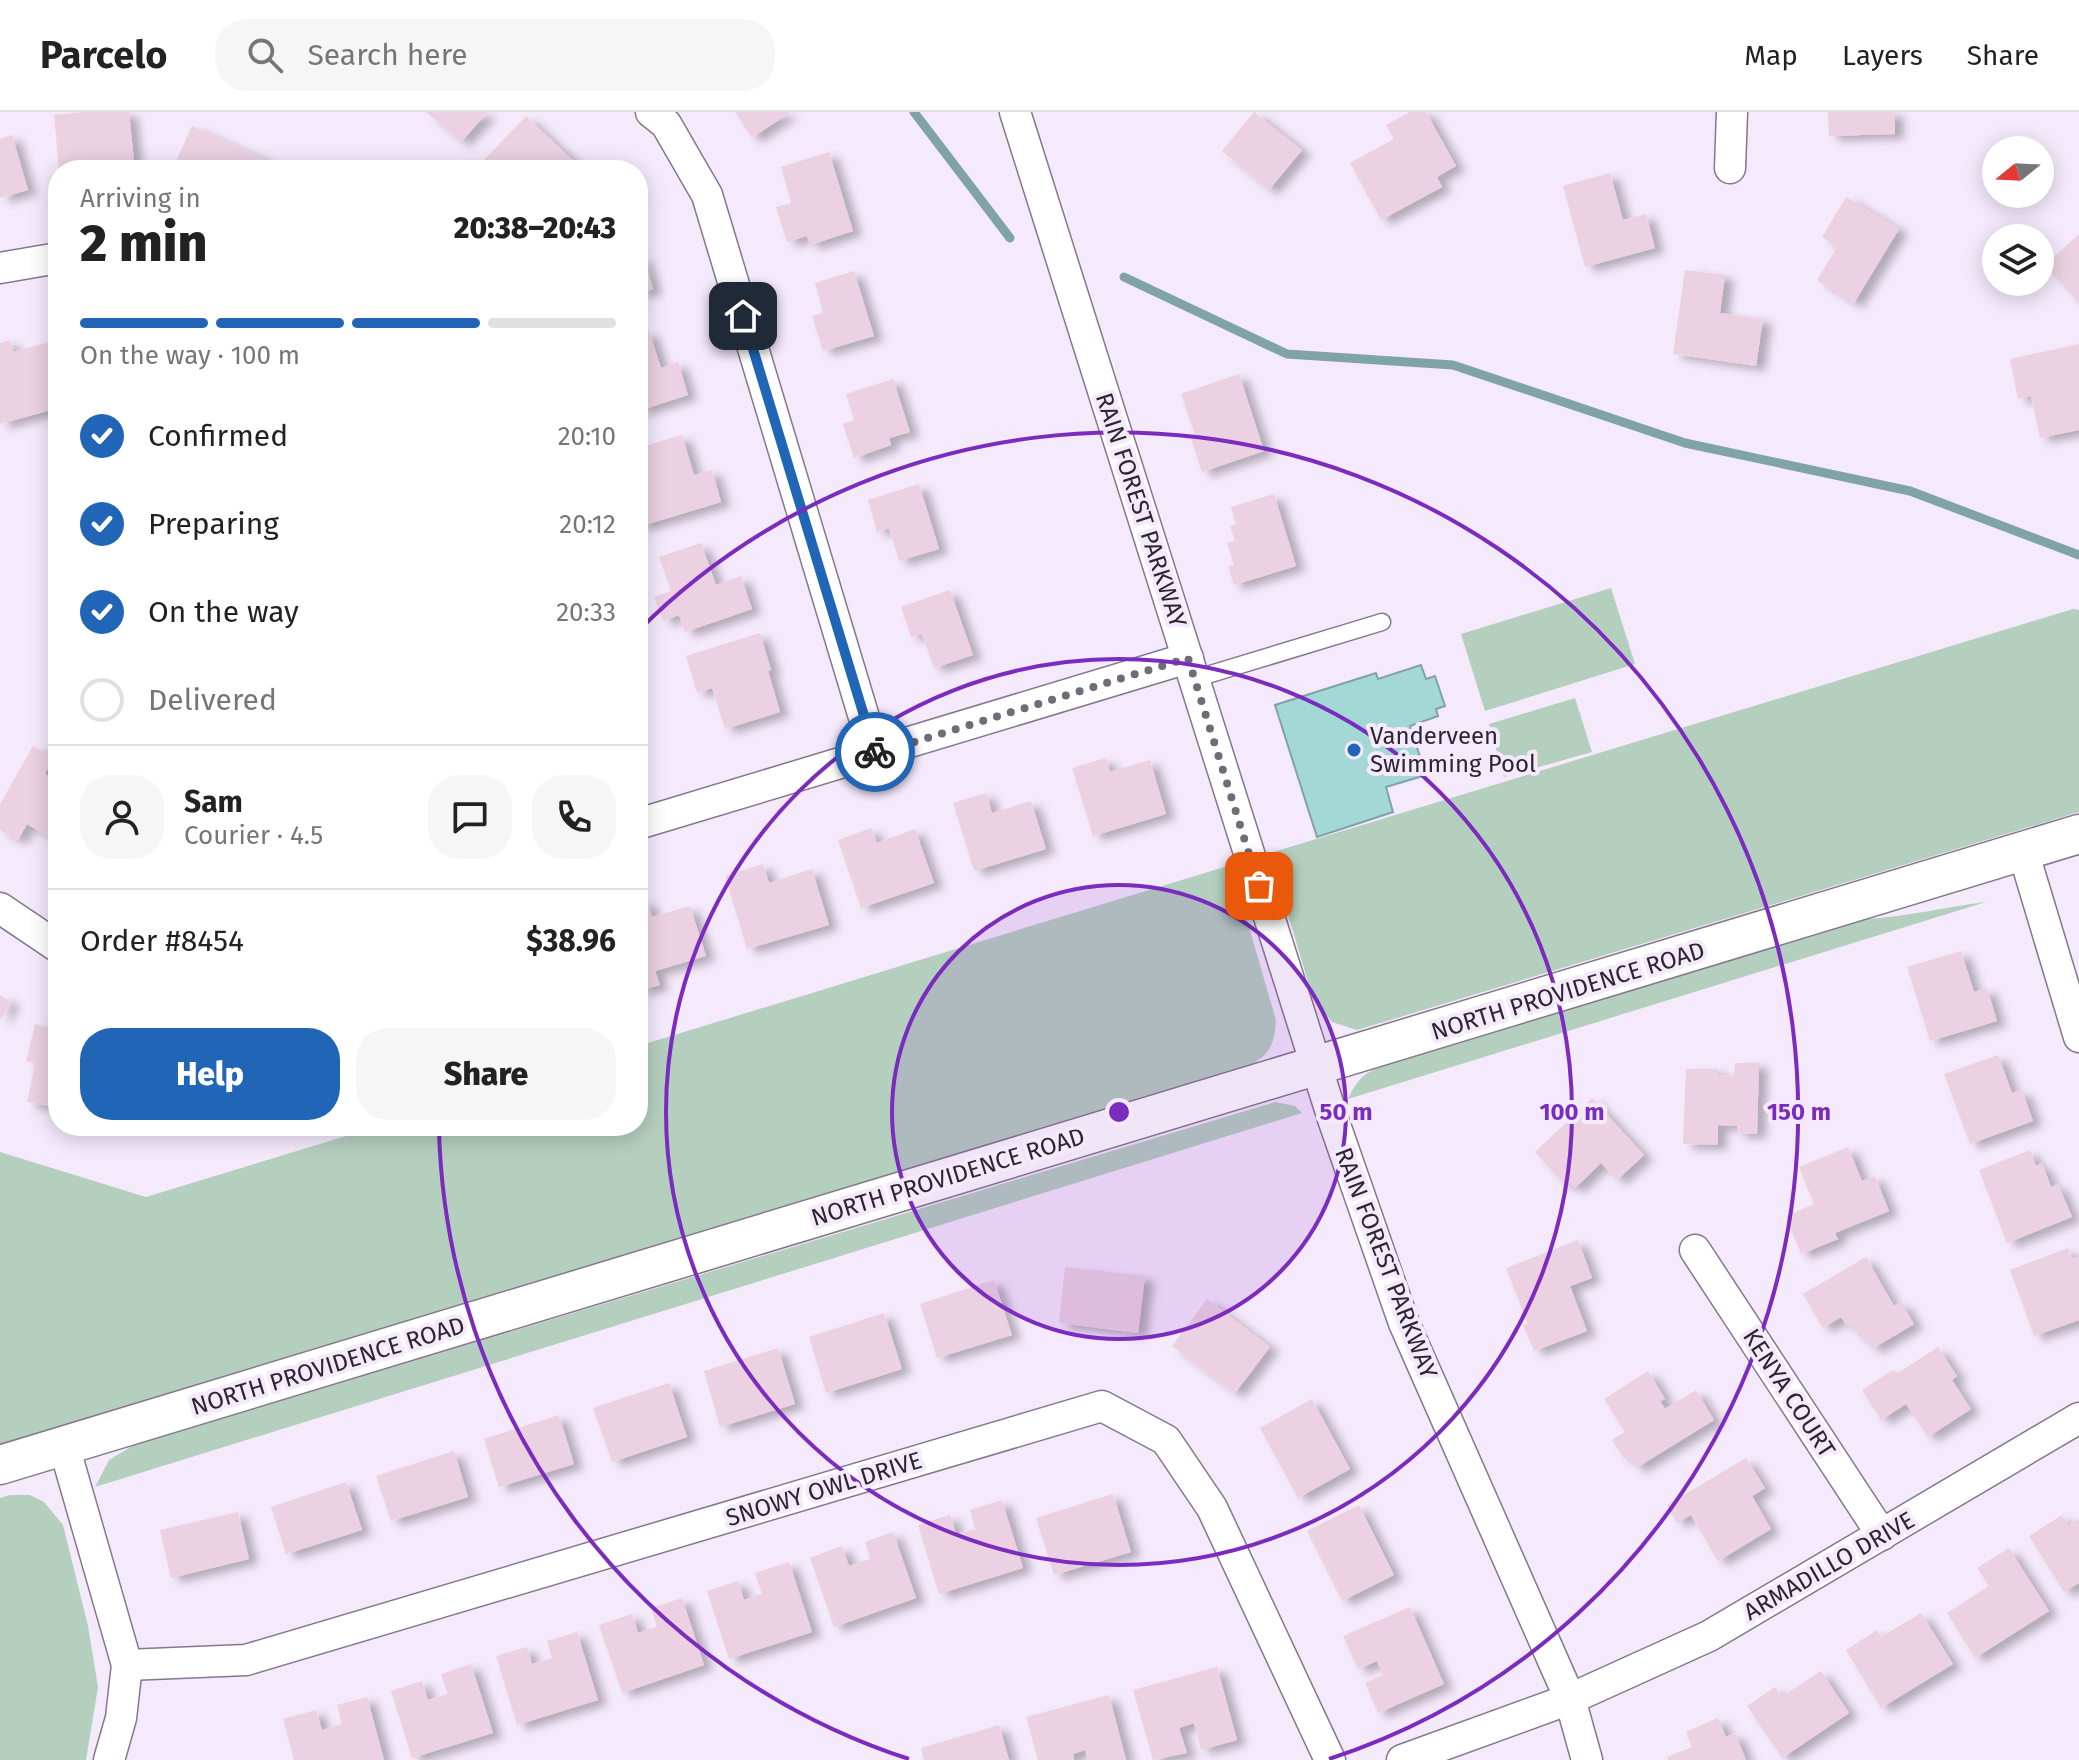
<!DOCTYPE html>
<html lang="en">
<head>
<meta charset="utf-8">
<style>
  :root { --surface:#fff; --page:#f6f6f6; --text:#222; --muted:#767676; --line:#e0e0e0; --accent:#2065b6 }
  body { margin:0; font-family:"Fira Sans",sans-serif; background:var(--page); color:var(--text); height:100vh; display:flex; flex-direction:column; font-size:30px; white-space:nowrap }
  * { box-sizing:border-box; margin:0 }
  p { font-size:26px; color:var(--muted) }
  .icon { flex:none; width:44px; height:44px; fill:none; stroke:currentColor; stroke-width:2; stroke-linecap:round; stroke-linejoin:round }
  .map { position:relative; flex:1; overflow:hidden }
  .panel { position:absolute; left:48px; top:48px; width:600px; height:976px; display:flex; flex-direction:column; background:var(--surface); border-radius:32px; box-shadow:0 4px 20px #0003 }
  .panel>* { flex:none }
  .needle { width:52px; rotate:252deg }
  .fabs { position:absolute; left:1982px; top:24px; display:grid; gap:16px }
  .fabs a { display:grid; place-items:center; width:72px; height:72px; border-radius:50%; background:var(--surface); box-shadow:0 4px 20px #0003; font-size:40px }
  .pin { position:absolute; display:grid; place-items:center; width:68px; height:68px; color:#fff; margin:-34px; border-radius:16px; box-shadow:0 4px 12px #0006 }
  .courier { position:absolute; display:grid; place-items:center; width:80px; height:80px; margin:-40px; border:6px solid #2065b6; border-radius:50%; background:#fff; color:#222; box-shadow:0 2px 10px #0007 }
  .overview em { font-style:normal; font-weight:800 }
  .overview div { display:flex; flex-direction:column-reverse }
  .overview { display:flex; align-items:center; justify-content:space-between; height:136px; padding:0 32px }
  h1 { font-size:52px; font-weight:800; line-height:60px }
  .bar { display:grid; grid-template-columns:repeat(4,1fr); gap:12px 8px; align-content:center; height:96px; padding:0 32px }
  .bar i { height:10px; border-radius:6px; background:var(--line) }
  .bar .selected { background:var(--accent) }
  .bar p { grid-column:span 4 }
  .line { display:flex; align-items:center; gap:20px; padding:0 32px; border-top:2px solid var(--line) }
  .line div { flex:1 }
  .round { display:grid; place-items:center; flex:none; width:84px; height:84px; border-radius:32px; background:var(--page) }
  ol { padding:0 32px; list-style:none }
  li { display:flex; align-items:center; gap:24px; height:88px }
  li p { margin-inline-start:auto }
  li .icon { padding:8px; border-radius:50%; background:var(--accent); color:#fff; stroke-width:4 }
  li:last-child { color:var(--muted) }
  li i { width:44px; height:44px; border:4px solid var(--line); border-radius:50% }
  .cta { display:flex; gap:16px; margin-top:auto; padding:16px 32px }
  .cta a { flex:1; height:92px; border-radius:32px; background:var(--accent); color:#fff; font-size:32px; font-weight:800; line-height:92px; text-align:center }
  .cta a+a { background:var(--page); color:var(--text) }
  header { display:flex; align-items:center; gap:48px; box-sizing:border-box; height:112px; padding:0 40px; background:var(--surface); border-bottom:2px solid var(--line) }
  header strong { font-size:38px }
  nav { display:flex; gap:44px; margin-inline-start:auto; font-size:28px }
  .search { width:560px; height:72px; background:var(--page); display:flex; align-items:center; gap:20px; box-sizing:border-box; padding:0 28px; border-radius:32px; color:var(--muted); font-size:30px }
  .map>svg:first-child { display:block }
  .green { fill:#b5cfbf }
  .water { fill:#a4d8d7; stroke:#80a3a5; stroke-width:2 }
  .lines { fill:none; stroke-linecap:round; stroke-linejoin:round }
  .stream { stroke:#80a3a5; stroke-width:9 }
  .building { fill:#ebd1e2; filter:url(#shadow) }
  .service-casing { stroke:#85778c; stroke-width:19 }
  .minor-casing { stroke:#85778c; stroke-width:33 }
  .tertiary-casing { stroke:#85778c; stroke-width:41 }
  .service { stroke:#fff; stroke-width:16 }
  .minor { stroke:#fff; stroke-width:30 }
  .tertiary { stroke:#fff; stroke-width:38 }
  .done { stroke:#726a77; stroke-width:8; stroke-dasharray:0 14.4 }
  .route { stroke:#2065b6; stroke-width:10 }
  .ring { fill:none; stroke:#7b2cbf; stroke-width:4 }
  .poi-dot { fill:#2065b6; stroke:#f5e9fc; stroke-width:3 }
  .labels { text-anchor:middle; stroke-width:8; stroke-linejoin:round; paint-order:stroke }
  .street-label { font-size:24px; fill:#2c262f; stroke:#f5e9fc }
  .poi-label { font-size:24px; fill:#2c262f; stroke:#f5e9fc; text-anchor:start }
  .centre { fill:#7b2cbf; stroke:#f5e9fc; stroke-width:4 }
  .ring-label { font-size:24px; text-anchor:middle; font-weight:bold; fill:#7b2cbf; stroke:#f5e9fc; stroke-width:8; stroke-linejoin:round; paint-order:stroke }
</style>
</head>
<body>
<header>
<strong>Parcelo</strong>
<div class="search"><svg class="icon" aria-label="search" viewBox="0 0 24 24"><circle cx="10" cy="10" r="6"/><path d="M15 15l6 6"/></svg>Search here</div>
<nav><a>Map</a><a>Layers</a><a>Share</a></nav>
</header>
<div class="map">
<svg width="2079" height="1648" viewBox="0 0 2079 1648">
  <defs>
    <filter id="shadow"><feDropShadow dx="9" dy="5" stdDeviation="4" flood-color="#0004"/></filter>
  </defs>
  <rect width="100%" height="100%" fill="#f5e9fc"/>
  <!-- green -->
  <g class="green">
    <path d="M 1611,476 L 1635,552 L 1485,599 L 1461,522 Z"/>
    <path d="M 2073,497 L 2079,498 L 2079,700 L 1357,918 L 1332,910 L 1313,887 L 1270,741 Z"/>
    <path d="M 1575,586 L 1592,640 L 1504,665 L 1489,612 Z"/>
    <path d="M 1231,753 L 1276,908 C 1274,944 1263,945 1235,962 L 0,1335 L 0,1040 L 146,1085 L 379,1014 L 638,1014 L 638,934 Z"/>
    <path d="M 1986,790 L 1348,987 C 1359,964 1365,961 1389,951 L 1865,807 C 1906,805 1945,795 1986,790 Z"/>
    <path d="M 1275,990 L 1295,994 L 1302,1001 L 95,1375 L 109,1348 L 134,1333 Z"/>
    <path d="M 10,1383 L 30,1383 L 44,1390 L 63,1413 L 88,1514 L 98,1575 L 86,1648 L 0,1648 L 0,1386 Z"/>
  </g>
  <!-- water -->
  <path class="water" d="M 1421,553 L 1426,567 L 1435,564 L 1445,594 L 1436,597 L 1438,604 L 1410,614 L 1426,663 L 1386,675 L 1393,700 L 1317,725 L 1275,593 L 1376,561 L 1378,567 Z"/>
  <g class="lines">
    <!-- stream -->
    <g class="stream">
      <path d="M 914,0 L 1010,126"/>
      <path d="M 1124,165 L 1287,242 L 1453,253 L 1685,331 L 1910,379 L 2079,443"/>
    </g>
  </g>
  <!-- building -->
  <g class="building">
    <path d="M 83,0 L 129,0 L 134,49 L 95,53 L 96,58 L 59,58 L 54,3 Z"/>
    <path d="M 426,0 L 488,0 L 461,30 Z"/>
    <path d="M 735,0 L 790,0 L 752,26 Z"/>
    <path d="M 1254,0 L 1302,38 L 1269,78 L 1222,39 Z"/>
    <path d="M 1410,0 L 1426,0 L 1456,54 L 1437,65 L 1442,75 L 1381,108 L 1350,51 L 1394,27 L 1386,13 Z"/>
    <path d="M 1828,0 L 1895,0 L 1895,22 L 1829,24 Z"/>
    <path d="M 526,4 L 583,58 L 495,58 L 484,48 Z"/>
    <path d="M 192,14 L 264,47 L 259,58 L 172,58 Z"/>
    <path d="M 12,23 L 28,78 L 0,86 L 0,27 Z"/>
    <path d="M 829,40 L 853,119 L 810,133 L 807,124 L 787,130 L 776,95 L 791,91 L 781,55 Z"/>
    <path d="M 1610,61 L 1623,108 L 1646,102 L 1655,136 L 1585,155 L 1563,74 Z"/>
    <path d="M 1846,85 L 1899,117 L 1854,191 L 1817,168 L 1837,135 L 1822,125 Z"/>
    <path d="M 2079,122 L 2079,191 L 2045,153 Z"/>
    <path d="M 642,143 L 653,177 L 638,182 L 638,144 Z"/>
    <path d="M 1685,158 L 1725,163 L 1720,201 L 1763,207 L 1756,254 L 1673,242 Z"/>
    <path d="M 854,159 L 874,224 L 823,239 L 812,204 L 823,201 L 815,171 Z"/>
    <path d="M 649,219 L 661,256 L 678,250 L 688,283 L 638,299 L 638,222 Z"/>
    <path d="M 10,228 L 13,240 L 49,230 L 58,262 L 58,296 L 0,312 L 0,231 Z"/>
    <path d="M 2079,232 L 2079,318 L 2040,326 L 2031,284 L 2018,287 L 2010,247 Z"/>
    <path d="M 1239,262 L 1264,339 L 1202,360 L 1191,327 L 1196,326 L 1181,282 Z"/>
    <path d="M 893,267 L 910,320 L 889,326 L 891,333 L 854,346 L 843,312 L 854,308 L 846,282 Z"/>
    <path d="M 682,323 L 694,363 L 712,358 L 721,390 L 638,415 L 638,391 L 646,389 L 638,362 L 638,336 Z"/>
    <path d="M 919,372 L 939,437 L 899,449 L 889,416 L 877,420 L 868,388 Z"/>
    <path d="M 1274,382 L 1296,454 L 1234,473 L 1228,454 L 1234,453 L 1227,431 L 1235,429 L 1230,414 L 1236,412 L 1231,395 Z"/>
    <path d="M 701,431 L 716,473 L 741,464 L 752,497 L 685,520 L 679,503 L 663,509 L 654,485 L 671,479 L 659,445 Z"/>
    <path d="M 950,478 L 973,543 L 934,556 L 922,522 L 911,525 L 901,495 Z"/>
    <path d="M 760,521 L 771,558 L 768,559 L 780,600 L 725,617 L 712,576 L 697,581 L 686,544 Z"/>
    <path d="M 33,634 L 53,646 L 45,662 L 58,669 L 58,730 L 27,712 L 18,728 L 0,718 L 0,692 Z"/>
    <path d="M 1106,646 L 1110,660 L 1150,648 L 1166,702 L 1093,724 L 1072,656 Z"/>
    <path d="M 986,681 L 992,701 L 1031,689 L 1046,737 L 974,759 L 953,691 Z"/>
    <path d="M 871,716 L 877,731 L 915,717 L 934,771 L 861,796 L 838,728 Z"/>
    <path d="M 763,752 L 769,771 L 812,757 L 829,813 L 747,837 L 725,764 Z"/>
    <path d="M 647,788 L 652,805 L 690,794 L 706,844 L 655,859 L 660,873 L 638,879 L 638,790 Z"/>
    <path d="M 1961,839 L 1974,880 L 1987,876 L 1997,909 L 1930,929 L 1907,855 Z"/>
    <path d="M 0,883 L 11,890 L 0,908 Z"/>
    <path d="M 35,912 L 58,918 L 58,996 L 27,990 L 35,951 L 26,949 Z"/>
    <path d="M 1998,943 L 2012,981 L 2022,978 L 2033,1009 L 1970,1032 L 1944,962 Z"/>
    <path d="M 1735,951 L 1759,951 L 1757,1022 L 1737,1021 L 1737,1014 L 1718,1013 L 1718,1033 L 1683,1032 L 1686,957 L 1718,957 L 1718,963 L 1734,964 Z"/>
    <path d="M 1592,986 L 1644,1043 L 1617,1068 L 1601,1051 L 1575,1076 L 1569,1071 L 1566,1074 L 1535,1040 Z"/>
    <path d="M 1848,1035 L 1862,1069 L 1875,1064 L 1889,1099 L 1835,1121 L 1838,1127 L 1801,1142 L 1786,1104 L 1814,1092 L 1799,1055 Z"/>
    <path d="M 2030,1038 L 2036,1054 L 2042,1051 L 2051,1075 L 2058,1072 L 2072,1105 L 2007,1131 L 1979,1058 Z"/>
    <path d="M 1578,1128 L 1592,1166 L 1570,1174 L 1587,1219 L 1534,1239 L 1523,1213 L 1528,1212 L 1506,1156 Z"/>
    <path d="M 2068,1136 L 2072,1146 L 2079,1145 L 2079,1208 L 2034,1224 L 2010,1158 Z"/>
    <path d="M 1866,1145 L 1894,1194 L 1901,1190 L 1914,1212 L 1872,1237 L 1864,1224 L 1860,1226 L 1851,1212 L 1847,1214 L 1841,1205 L 1823,1216 L 1803,1182 Z"/>
    <path d="M 1065,1155 L 1145,1164 L 1138,1221 L 1059,1211 Z"/>
    <path d="M 994,1168 L 1012,1223 L 937,1246 L 920,1192 Z"/>
    <path d="M 1207,1187 L 1270,1235 L 1235,1281 L 1172,1234 Z"/>
    <path d="M 884,1201 L 902,1257 L 826,1281 L 809,1225 Z"/>
    <path d="M 1938,1235 L 1957,1264 L 1952,1268 L 1971,1297 L 1928,1325 L 1906,1292 L 1881,1308 L 1862,1278 L 1893,1258 L 1898,1261 Z"/>
    <path d="M 778,1236 L 795,1292 L 720,1315 L 704,1259 Z"/>
    <path d="M 1648,1259 L 1665,1287 L 1660,1289 L 1665,1297 L 1696,1278 L 1714,1308 L 1636,1356 L 1628,1344 L 1624,1347 L 1612,1328 L 1625,1320 L 1604,1287 Z"/>
    <path d="M 669,1271 L 687,1325 L 612,1350 L 593,1296 Z"/>
    <path d="M 1312,1287 L 1350,1357 L 1298,1386 L 1260,1316 Z"/>
    <path d="M 559,1303 L 574,1352 L 499,1375 L 484,1327 Z"/>
    <path d="M 454,1339 L 468,1385 L 391,1409 L 376,1364 Z"/>
    <path d="M 1746,1346 L 1765,1376 L 1752,1384 L 1771,1417 L 1718,1449 L 1691,1403 L 1677,1411 L 1667,1393 Z"/>
    <path d="M 346,1370 L 362,1418 L 286,1442 L 271,1395 Z"/>
    <path d="M 1113,1382 L 1131,1440 L 1054,1463 L 1036,1406 Z"/>
    <path d="M 1002,1388 L 1023,1456 L 939,1482 L 918,1413 L 950,1403 L 956,1422 L 975,1417 L 970,1398 Z"/>
    <path d="M 1359,1393 L 1394,1463 L 1342,1489 L 1307,1419 Z"/>
    <path d="M 238,1400 L 249,1447 L 171,1466 L 160,1418 Z"/>
    <path d="M 2062,1403 L 2068,1414 L 2079,1407 L 2079,1471 L 2064,1480 L 2029,1424 Z"/>
    <path d="M 893,1420 L 916,1486 L 834,1515 L 810,1446 L 842,1434 L 849,1454 L 870,1447 L 865,1430 Z"/>
    <path d="M 2009,1436 L 2049,1499 L 1975,1546 L 1947,1501 L 1989,1474 L 1977,1456 Z"/>
    <path d="M 789,1450 L 812,1520 L 729,1547 L 707,1479 L 738,1469 L 744,1488 L 762,1482 L 755,1461 Z"/>
    <path d="M 682,1486 L 704,1553 L 622,1581 L 599,1513 L 632,1502 L 638,1521 L 657,1515 L 651,1496 Z"/>
    <path d="M 1410,1495 L 1444,1572 L 1378,1601 L 1365,1571 L 1383,1563 L 1377,1549 L 1358,1557 L 1343,1524 Z"/>
    <path d="M 1921,1501 L 1953,1552 L 1881,1596 L 1846,1538 L 1877,1518 L 1881,1525 Z"/>
    <path d="M 577,1520 L 598,1588 L 517,1613 L 496,1544 L 527,1535 L 532,1552 L 552,1546 L 547,1529 Z"/>
    <path d="M 471,1552 L 493,1621 L 412,1646 L 391,1579 L 422,1569 L 428,1588 L 448,1582 L 441,1562 Z"/>
    <path d="M 1217,1555 L 1237,1628 L 1201,1638 L 1194,1611 L 1179,1616 L 1187,1641 L 1153,1648 L 1133,1578 Z"/>
    <path d="M 1821,1559 L 1849,1601 L 1782,1646 L 1747,1594 L 1775,1575 L 1781,1585 Z"/>
    <path d="M 1109,1583 L 1126,1648 L 1088,1648 L 1085,1638 L 1073,1642 L 1074,1648 L 1038,1648 L 1026,1605 Z"/>
    <path d="M 367,1585 L 384,1648 L 294,1648 L 283,1607 L 316,1598 L 322,1618 L 342,1612 L 337,1593 Z"/>
    <path d="M 1718,1606 L 1726,1625 L 1735,1621 L 1746,1648 L 1668,1648 L 1667,1645 L 1692,1635 L 1686,1620 Z"/>
    <path d="M 999,1613 L 1009,1648 L 924,1648 L 921,1636 Z"/>
  </g>
  <g class="lines">
    <!-- service casing -->
    <g class="service-casing">
      <path id="service" d="M 1194,567 L 1382,510"/>
    </g>
    <!-- minor casing -->
    <g class="minor-casing">
      <g id="minor">
        <path d="M 651,0 L 666,12 L 707,83 L 875,642"/>
        <path d="M 1015,0 L 1333,1007 L 1404,1211 L 1570,1587 L 1587,1648"/>
        <path d="M 1730,56 L 1732,0"/>
        <path d="M 0,156 L 58,146"/>
        <path d="M 638,712 L 1188,546"/>
        <path d="M 2023,739 L 2079,925"/>
        <path d="M 0,796 L 58,835"/>
        <path d="M 1695,1138 L 1882,1423"/>
        <path d="M 64,1334 L 127,1553 L 121,1606 L 109,1648"/>
        <path d="M 127,1553 L 246,1548 L 1102,1294 L 1166,1328 L 1212,1396 L 1330,1648"/>
        <path d="M 1402,1648 L 1570,1587 L 1709,1524 L 2079,1306"/>
      </g>
    </g>
    <!-- tertiary casing -->
    <g class="tertiary-casing">
      <path id="tertiary" d="M 0,1353 L 2079,722"/>
    </g>
    <!-- service -->
    <use href="#service" class="service"/>
    <!-- minor -->
    <use href="#minor" class="minor"/>
    <!-- tertiary -->
    <use href="#tertiary" class="tertiary"/>
  </g>
  <g class="lines">
    <!-- done -->
    <path class="done" d="M 875,640 L 875,642 L 1188,546 L 1259,774"/>
    <!-- route -->
    <path class="route" d="M 743,204 L 875,640"/>
  </g>
  <!-- distance rings -->
  <circle cx="1119" cy="1000" r="227" fill="#7b2cbf" fill-opacity=".12"/>
  <g class="ring">
    <circle cx="1119" cy="1000" r="227"/>
    <circle cx="1119" cy="1000" r="453"/>
    <path d="M909 1647A680 680 0 0 1 439 1018M638 519A680 680 0 1 1 1329 1647"/>
  </g>
  <!-- markers -->
  <circle class="poi-dot" cx="1354" cy="638" r="8"/>
  <g class="labels">
    <!-- street labels -->
    <g class="street-label">
      <text transform="translate(1141 398) rotate(72)" y="8">RAIN FOREST PARKWAY</text>
      <text transform="translate(1568 879) rotate(-17)" y="8">NORTH PROVIDENCE ROAD</text>
      <text transform="translate(948 1065) rotate(-17)" y="8">NORTH PROVIDENCE ROAD</text>
      <text transform="translate(1386 1151) rotate(69)" y="8">RAIN FOREST PARKWAY</text>
      <text transform="translate(328 1254) rotate(-17)" y="8">NORTH PROVIDENCE ROAD</text>
      <text transform="translate(1789 1281) rotate(57)" y="8">KENYA COURT</text>
      <text transform="translate(824 1377) rotate(-17)" y="8">SNOWY OWL DRIVE</text>
      <text transform="translate(1829 1454) rotate(-30)" y="8">ARMADILLO DRIVE</text>
    </g>
    <!-- poi labels -->
    <g class="poi-label">
      <text x="1370" y="632">Vanderveen<tspan x="1370" dy="28">Swimming Pool</tspan></text>
    </g>
  </g>
  <circle cx="1119" cy="1000" r="12" class="centre"/>
  <g class="ring-label">
    <text x="1346" y="1008">50 m</text>
    <text x="1572" y="1008">100 m</text>
    <text x="1799" y="1008">150 m</text>
  </g>
</svg>
<div class="fabs">
<a><svg class="needle" viewBox="-14 -14 28 28"><path d="M0-13l5 13h-10z" fill="#e53935"/><path d="M0 13l5-13h-10z" fill="#767676"/></svg></a>
<a><svg class="icon" aria-label="layers" viewBox="0 0 24 24"><path d="M12 4l9 5-9 5-9-5zM3 14l9 5 9-5"/></svg></a>
</div>
<div class="pin" style="left:1259px;top:774px;background:#ea580c"><svg class="icon" aria-label="bag" viewBox="0 0 24 24"><path d="M5 8h14l-1 12H6zM9 8a3 3 0 0 1 6 0"/></svg></div>
<div class="pin" style="left:743px;top:204px;background:#1f2937"><svg class="icon" aria-label="home" viewBox="0 0 24 24"><path d="M3 11l9-7 9 7M6 9v11h12V9"/></svg></div>
<div class="courier" style="left:875px;top:640px"><svg class="icon" aria-label="bike" viewBox="0 0 24 24"><circle cx="6" cy="16" r="4"/><circle cx="18" cy="16" r="4"/><path d="M6 16l4-8h5l3 8M10 8l3 8H6M13 5h3"/></svg></div>
<section class="panel">
<div class="overview"><div><h1>2 min</h1><p>Arriving in</p></div><em>20:38–20:43</em></div>
<div class="bar"><i class="selected"></i><i class="selected"></i><i class="selected"></i><i></i><p>On the way · 100 m</p></div>
<ol>
<li><svg class="icon" aria-label="check" viewBox="0 0 24 24"><path d="M5 12l5 5 9-10"/></svg>Confirmed<p>20:10</p></li>
<li><svg class="icon" aria-label="check" viewBox="0 0 24 24"><path d="M5 12l5 5 9-10"/></svg>Preparing<p>20:12</p></li>
<li><svg class="icon" aria-label="check" viewBox="0 0 24 24"><path d="M5 12l5 5 9-10"/></svg>On the way<p>20:33</p></li>
<li><i></i>Delivered</li>
</ol>
<div class="line" style="height:144px"><a class="round"><svg class="icon" aria-label="person" viewBox="0 0 24 24"><circle cx="12" cy="8" r="4"/><path d="M4 21q1-7 8-7t8 7"/></svg></a><div><b>Sam</b><p>Courier · 4.5</p></div><a class="round"><svg class="icon" aria-label="chat" viewBox="0 0 24 24"><path d="M4 5h16v11H9l-5 4z"/></svg></a><a class="round"><svg class="icon" aria-label="phone" viewBox="0 0 24 24"><path d="M5 4h4l2 5-3 2q2 4 5 5l2-3 5 2v4C11 20 4 13 5 4z"/></svg></a></div>
<div class="line" style="height:104px"><div>Order #8454</div><b>$38.96</b></div>
<div class="cta"><a>Help</a><a>Share</a></div>
</section>
</div>
</body>
</html>
